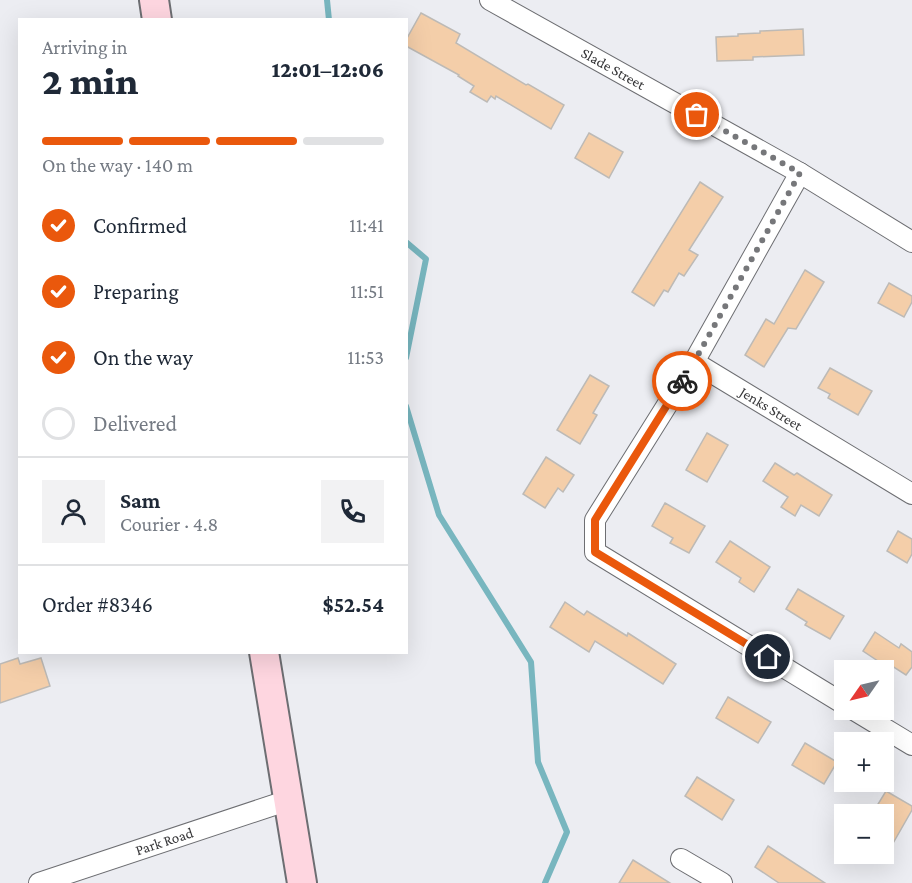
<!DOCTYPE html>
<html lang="en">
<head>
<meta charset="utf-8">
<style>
  :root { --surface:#fff; --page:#f2f2f3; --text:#1f2937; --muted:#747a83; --line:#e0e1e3; --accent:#ea580c }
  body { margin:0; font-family:"Crimson Pro",serif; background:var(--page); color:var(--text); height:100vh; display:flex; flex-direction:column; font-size:22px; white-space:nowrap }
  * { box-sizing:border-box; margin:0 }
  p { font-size:20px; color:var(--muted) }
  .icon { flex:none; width:33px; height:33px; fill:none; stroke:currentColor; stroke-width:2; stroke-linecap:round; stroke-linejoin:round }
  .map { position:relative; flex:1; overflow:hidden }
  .details { position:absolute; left:18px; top:18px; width:390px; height:636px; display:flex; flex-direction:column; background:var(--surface); border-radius:0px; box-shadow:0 6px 24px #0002 }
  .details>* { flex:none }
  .needle { width:39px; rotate:236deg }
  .fabs { position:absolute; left:834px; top:660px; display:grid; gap:12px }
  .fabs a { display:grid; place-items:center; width:60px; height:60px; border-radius:0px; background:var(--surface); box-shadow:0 6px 24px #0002; font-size:30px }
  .pin { position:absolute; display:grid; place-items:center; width:51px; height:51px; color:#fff; margin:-26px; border:3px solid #fff; border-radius:50%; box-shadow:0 2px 6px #0007 }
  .courier { position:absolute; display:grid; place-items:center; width:60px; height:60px; margin:-30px; border:4px solid #ea580c; border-radius:50%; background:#fff; color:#222; box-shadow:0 2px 8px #0007 }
  .overview em { font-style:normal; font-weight:800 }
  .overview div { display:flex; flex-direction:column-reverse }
  .overview { display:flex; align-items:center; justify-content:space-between; height:102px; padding:0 24px }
  h1 { font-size:39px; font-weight:800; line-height:45px }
  .bar { display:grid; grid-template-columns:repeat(4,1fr); gap:9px 6px; align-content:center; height:72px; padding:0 24px }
  .bar i { height:8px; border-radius:4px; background:var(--line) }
  .bar .current { background:var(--accent) }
  .bar p { grid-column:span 4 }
  .line { display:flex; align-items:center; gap:15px; padding:0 24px; border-top:2px solid var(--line) }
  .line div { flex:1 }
  .round { display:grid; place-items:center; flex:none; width:63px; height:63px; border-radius:0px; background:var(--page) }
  ol { padding:0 24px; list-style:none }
  li { display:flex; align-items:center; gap:18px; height:66px }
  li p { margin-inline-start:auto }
  li .icon { padding:6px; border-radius:50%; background:var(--accent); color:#fff; stroke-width:4 }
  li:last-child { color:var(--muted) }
  li i { width:33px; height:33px; border:3px solid var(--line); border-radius:50% }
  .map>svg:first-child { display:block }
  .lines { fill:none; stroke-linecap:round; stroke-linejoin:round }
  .stream { stroke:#78b6bf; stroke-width:6 }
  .building { fill:#f4cea9; stroke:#bdbab6; stroke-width:1.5 }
  .street-casing { stroke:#6d6e72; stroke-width:22 }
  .secondary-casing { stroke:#6d6e72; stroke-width:32 }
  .street { stroke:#fff; stroke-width:20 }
  .secondary { stroke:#fed6e0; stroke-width:28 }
  .done { stroke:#76777a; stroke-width:6; stroke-dasharray:0 10.8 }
  .route { stroke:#ea580c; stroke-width:8 }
  .labels { text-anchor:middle; stroke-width:4.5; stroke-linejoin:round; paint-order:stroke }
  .street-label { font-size:15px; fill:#373739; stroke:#fafbfe }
</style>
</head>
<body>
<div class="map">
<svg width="912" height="883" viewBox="0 0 912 883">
  <rect width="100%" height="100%" fill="#ecedf2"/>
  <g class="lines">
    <!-- stream -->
    <g class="stream">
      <path d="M 327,0 L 329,20"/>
      <path d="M 406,242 L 426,259 L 406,358"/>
      <path d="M 406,406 L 439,515 L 531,662 L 538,762 L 567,832 L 545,883"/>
    </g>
  </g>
  <!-- building -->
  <g class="building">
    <path d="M 421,13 L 460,34 L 456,43 L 526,85 L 528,84 L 564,105 L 551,129 L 496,96 L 495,99 L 491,96 L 487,102 L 470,92 L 474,86 L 458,76 L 459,75 L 406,46 L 406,40 Z"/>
    <path d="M 803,29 L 804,55 L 753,57 L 753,60 L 717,61 L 716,37 L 738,36 L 738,34 L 760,33 L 760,31 Z"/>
    <path d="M 589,133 L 623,152 L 609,178 L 575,158 Z"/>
    <path d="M 700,182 L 723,197 L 689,250 L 698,255 L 684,276 L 679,273 L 668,292 L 664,290 L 654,306 L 632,292 Z"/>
    <path d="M 805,270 L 824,282 L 796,329 L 788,328 L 764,367 L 745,355 L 766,319 L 774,324 Z"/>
    <path d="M 889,283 L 912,296 L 912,302 L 904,317 L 878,303 Z"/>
    <path d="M 830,368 L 872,391 L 858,415 L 828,398 L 830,394 L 818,388 Z"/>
    <path d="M 590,375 L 609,386 L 593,413 L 597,415 L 580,444 L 557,430 Z"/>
    <path d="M 707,433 L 728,445 L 707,482 L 686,470 Z"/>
    <path d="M 546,457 L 574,475 L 563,492 L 558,488 L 545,508 L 523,494 Z"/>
    <path d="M 775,463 L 794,475 L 797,473 L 832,495 L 819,516 L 801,505 L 795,516 L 781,507 L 788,497 L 763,481 Z"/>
    <path d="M 665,503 L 705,526 L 689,553 L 670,543 L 673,538 L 652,526 Z"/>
    <path d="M 898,531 L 912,539 L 912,554 L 907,563 L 887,551 Z"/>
    <path d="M 730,541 L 770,567 L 754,592 L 739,582 L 741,578 L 716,562 Z"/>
    <path d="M 798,589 L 844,616 L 830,639 L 805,625 L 807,622 L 786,609 Z"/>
    <path d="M 565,602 L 584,615 L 587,611 L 627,636 L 628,633 L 676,664 L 663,684 L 595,641 L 589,652 L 550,627 Z"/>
    <path d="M 875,632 L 899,648 L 901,644 L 912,652 L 912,667 L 906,675 L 889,664 L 887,667 L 863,651 Z"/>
    <path d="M 18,658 L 20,664 L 41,658 L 50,686 L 0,703 L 0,664 Z"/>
    <path d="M 728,697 L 771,722 L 758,743 L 716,718 Z"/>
    <path d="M 805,743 L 837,762 L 824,784 L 792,765 Z"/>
    <path d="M 697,777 L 734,800 L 722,820 L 685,796 Z"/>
    <path d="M 886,791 L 912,806 L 912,810 L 884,859 L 884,814 L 872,814 Z"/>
    <path d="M 768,846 L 825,883 L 779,883 L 755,867 Z"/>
    <path d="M 633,860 L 670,883 L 619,883 Z"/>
  </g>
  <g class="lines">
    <!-- street casing -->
    <g class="street-casing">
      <g id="street">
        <path id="s1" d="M 490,0 L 800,173"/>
        <path id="s2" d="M 694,362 L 912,494"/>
        <path d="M 844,704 L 595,552 L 595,520 L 694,362 L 800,173 L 912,242"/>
        <path d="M 854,710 L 912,745"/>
        <path d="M 681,859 L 722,883"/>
        <path id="s3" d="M 39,883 L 289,800"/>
      </g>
    </g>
    <!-- secondary casing -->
    <g class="secondary-casing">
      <g id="secondary">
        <path d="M 154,0 L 157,20"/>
        <path d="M 264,652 L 302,883"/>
      </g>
    </g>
    <!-- street -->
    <use href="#street" class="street"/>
    <!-- secondary -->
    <use href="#secondary" class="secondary"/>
  </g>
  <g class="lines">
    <!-- done -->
    <path class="done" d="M 682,381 L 694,362 L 800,173 L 697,115"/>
    <!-- route -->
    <path class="route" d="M 682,381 L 595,520 L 595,552 L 768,657"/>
  </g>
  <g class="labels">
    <!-- street labels -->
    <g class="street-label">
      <text dy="5" stroke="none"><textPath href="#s1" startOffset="141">Slade Street</textPath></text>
      <text dy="5" stroke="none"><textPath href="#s2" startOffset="90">Jenks Street</textPath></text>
      <text dy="5" stroke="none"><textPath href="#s3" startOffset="132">Park Road</textPath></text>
    </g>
  </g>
</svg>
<div class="fabs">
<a><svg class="needle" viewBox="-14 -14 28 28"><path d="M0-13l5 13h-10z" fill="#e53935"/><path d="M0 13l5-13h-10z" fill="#747a83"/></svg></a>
<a>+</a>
<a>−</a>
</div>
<div class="pin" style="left:697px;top:115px;background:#ea580c"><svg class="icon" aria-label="bag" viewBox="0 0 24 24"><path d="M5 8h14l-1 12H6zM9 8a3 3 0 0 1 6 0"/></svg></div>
<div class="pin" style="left:768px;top:657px;background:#1f2937"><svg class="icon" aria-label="home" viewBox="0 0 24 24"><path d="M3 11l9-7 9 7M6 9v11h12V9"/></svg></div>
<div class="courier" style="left:682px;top:381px"><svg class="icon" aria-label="bike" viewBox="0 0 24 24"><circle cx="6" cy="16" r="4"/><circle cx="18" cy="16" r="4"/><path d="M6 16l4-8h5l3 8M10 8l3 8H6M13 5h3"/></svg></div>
<section class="details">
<div class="overview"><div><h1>2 min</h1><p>Arriving in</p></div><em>12:01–12:06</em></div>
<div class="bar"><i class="current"></i><i class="current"></i><i class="current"></i><i></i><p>On the way · 140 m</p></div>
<ol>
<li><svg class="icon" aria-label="check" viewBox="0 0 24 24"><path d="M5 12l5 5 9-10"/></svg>Confirmed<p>11:41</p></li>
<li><svg class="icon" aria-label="check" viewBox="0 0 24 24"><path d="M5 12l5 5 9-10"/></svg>Preparing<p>11:51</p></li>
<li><svg class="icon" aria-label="check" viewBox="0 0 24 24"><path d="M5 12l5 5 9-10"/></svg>On the way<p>11:53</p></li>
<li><i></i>Delivered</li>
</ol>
<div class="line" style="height:108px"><a class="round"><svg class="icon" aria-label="person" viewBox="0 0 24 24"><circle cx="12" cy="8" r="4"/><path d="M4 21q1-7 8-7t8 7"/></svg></a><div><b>Sam</b><p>Courier · 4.8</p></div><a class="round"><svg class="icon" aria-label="phone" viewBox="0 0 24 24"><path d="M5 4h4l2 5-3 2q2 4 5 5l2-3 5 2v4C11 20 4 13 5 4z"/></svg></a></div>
<div class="line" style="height:78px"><div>Order #8346</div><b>$52.54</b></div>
</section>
</div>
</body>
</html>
